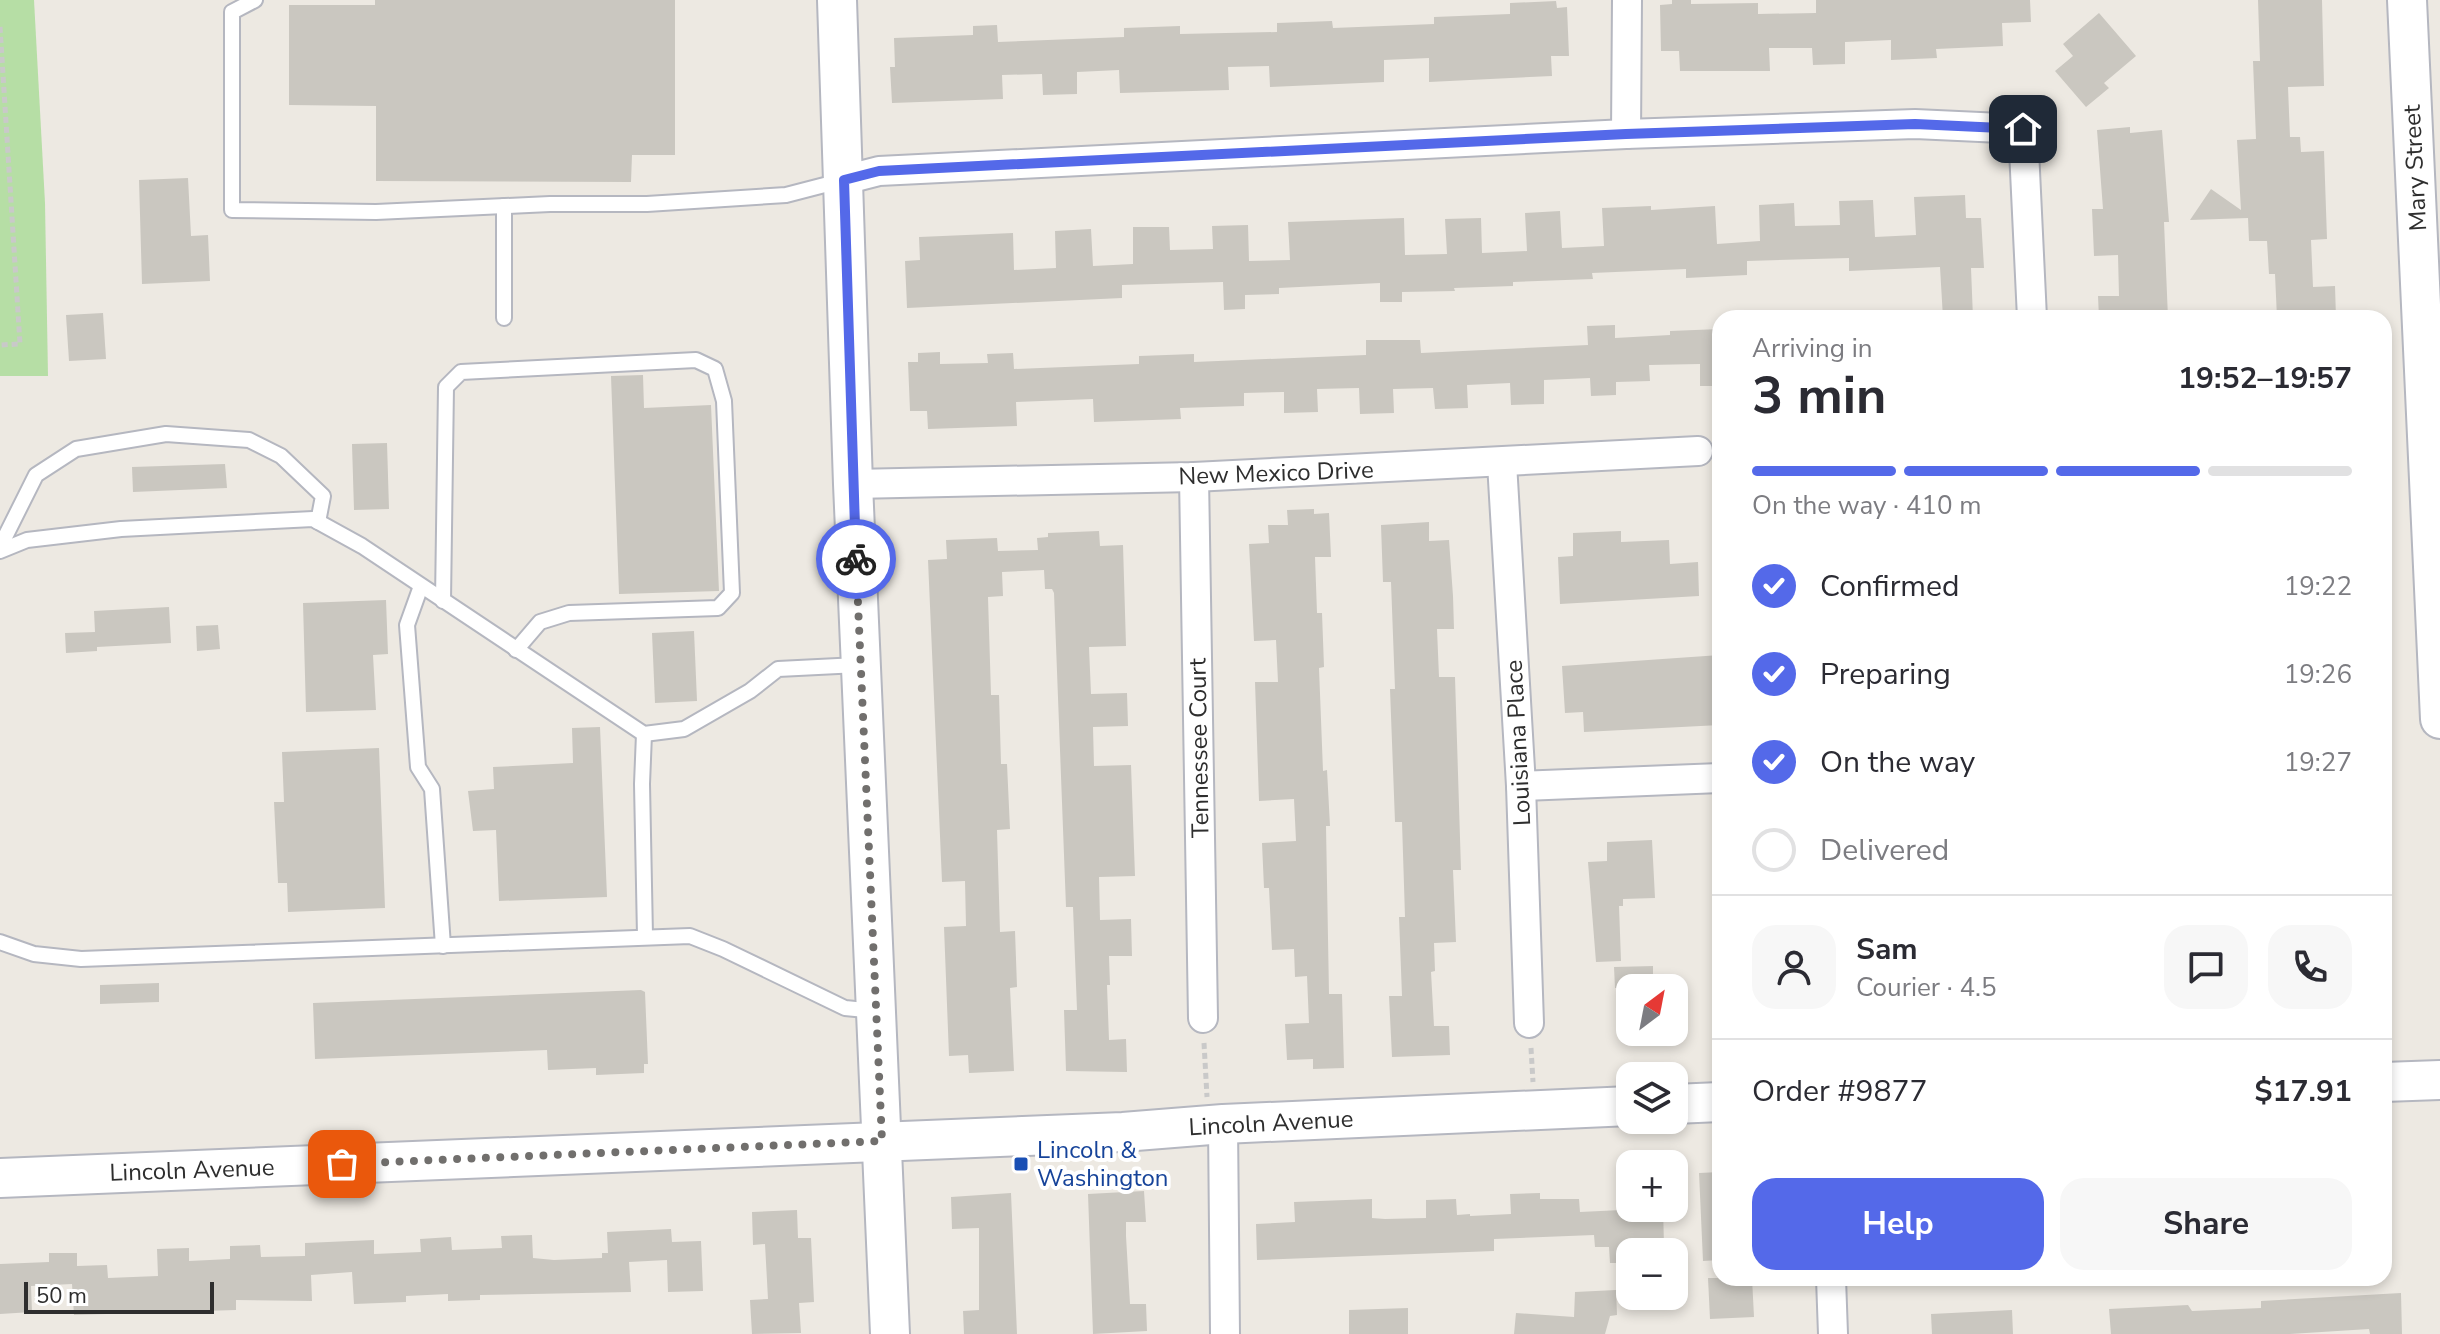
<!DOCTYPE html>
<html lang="en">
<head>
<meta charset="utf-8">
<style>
  :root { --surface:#fff; --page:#f7f7f7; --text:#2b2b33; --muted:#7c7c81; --line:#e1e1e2; --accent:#5469e9 }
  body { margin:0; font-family:"Nunito Sans",sans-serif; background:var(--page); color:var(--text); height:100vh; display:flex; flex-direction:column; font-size:30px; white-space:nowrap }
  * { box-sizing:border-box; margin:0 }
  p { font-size:26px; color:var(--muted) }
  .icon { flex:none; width:44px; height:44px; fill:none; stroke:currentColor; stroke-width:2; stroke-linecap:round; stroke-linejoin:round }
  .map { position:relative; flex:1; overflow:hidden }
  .drawer { position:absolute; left:1712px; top:310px; width:680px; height:976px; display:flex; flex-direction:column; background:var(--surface); border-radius:24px; box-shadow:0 4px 12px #0003 }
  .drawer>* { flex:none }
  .needle { width:52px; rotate:32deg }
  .controls { position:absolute; left:1616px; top:974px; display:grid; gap:16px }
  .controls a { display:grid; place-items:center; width:72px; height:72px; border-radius:16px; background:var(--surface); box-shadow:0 4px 12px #0003; font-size:40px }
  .scale { position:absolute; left:24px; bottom:20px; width:190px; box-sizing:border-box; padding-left:8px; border:4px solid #2e2e2e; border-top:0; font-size:22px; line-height:28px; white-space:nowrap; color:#2e2e2e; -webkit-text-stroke:6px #fff; paint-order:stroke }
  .pin { position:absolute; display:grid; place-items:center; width:68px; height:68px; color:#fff; margin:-34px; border-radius:16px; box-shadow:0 4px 12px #0006 }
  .courier { position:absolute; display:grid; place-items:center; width:80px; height:80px; margin:-40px; border:6px solid #5469e9; border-radius:50%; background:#fff; color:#222; box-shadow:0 2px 10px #0007 }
  .summary em { font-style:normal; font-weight:700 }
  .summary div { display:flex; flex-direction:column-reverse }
  .summary { display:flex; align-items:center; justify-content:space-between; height:136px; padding:0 40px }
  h1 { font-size:52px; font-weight:700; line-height:60px }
  .bar { display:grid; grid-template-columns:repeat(4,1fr); gap:12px 8px; align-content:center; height:96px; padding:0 40px }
  .bar i { height:10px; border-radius:6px; background:var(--line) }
  .bar .current { background:var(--accent) }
  .bar p { grid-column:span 4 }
  .line { display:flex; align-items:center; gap:20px; padding:0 40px; border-top:2px solid var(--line) }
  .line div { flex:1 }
  .round { display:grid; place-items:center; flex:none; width:84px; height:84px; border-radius:24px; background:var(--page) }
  ol { padding:0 40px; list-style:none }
  li { display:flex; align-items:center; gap:24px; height:88px }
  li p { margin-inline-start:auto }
  li .icon { padding:8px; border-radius:50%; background:var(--accent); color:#fff; stroke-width:4 }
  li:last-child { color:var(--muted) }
  li i { width:44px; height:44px; border:4px solid var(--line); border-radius:50% }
  .button { display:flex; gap:16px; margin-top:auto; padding:16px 40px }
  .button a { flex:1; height:92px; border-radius:24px; background:var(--accent); color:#fff; font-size:32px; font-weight:700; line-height:92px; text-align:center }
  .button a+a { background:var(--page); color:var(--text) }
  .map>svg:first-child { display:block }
  .green { fill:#b6dea5 }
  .building { fill:#cac7c0 }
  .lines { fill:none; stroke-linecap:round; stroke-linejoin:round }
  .lane-casing { stroke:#b5b7c0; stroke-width:18 }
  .street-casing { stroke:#b5b7c0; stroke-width:32 }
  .secondary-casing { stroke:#b5b7c0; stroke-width:42 }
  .path { stroke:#c9c9c9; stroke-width:5; stroke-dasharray:6 4; stroke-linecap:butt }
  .lane { stroke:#fff; stroke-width:14 }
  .street { stroke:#fff; stroke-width:28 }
  .secondary { stroke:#fff; stroke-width:38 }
  .done { stroke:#716f6d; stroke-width:8; stroke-dasharray:0 14.4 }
  .route { stroke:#5469e9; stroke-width:10 }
  .transit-dot { fill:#1a4fb4; stroke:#fff; stroke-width:3 }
  .labels { text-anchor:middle; stroke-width:8; stroke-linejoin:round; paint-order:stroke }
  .street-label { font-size:24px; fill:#2e2e2e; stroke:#fff }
  .transit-label { font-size:24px; fill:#164399; stroke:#fff; text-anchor:start }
</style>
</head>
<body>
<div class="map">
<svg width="2440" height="1334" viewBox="0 0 2440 1334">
  <rect width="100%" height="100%" fill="#ede9e2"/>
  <!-- green -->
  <path class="green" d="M 0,0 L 34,0 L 45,203 L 48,376 L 0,376 Z"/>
  <!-- building -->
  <g class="building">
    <path d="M 375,0 L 675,0 L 675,155 L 632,155 L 631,182 L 376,181 L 376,106 L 289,105 L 289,5 L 375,5 Z"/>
    <path d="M 1672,0 L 1691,0 L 1691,4 L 1758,3 L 1758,14 L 1816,13 L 1816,0 L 2030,0 L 2031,22 L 2002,23 L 2003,46 L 1936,49 L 1937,58 L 1891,60 L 1891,40 L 1845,42 L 1845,64 L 1813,65 L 1812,48 L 1769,48 L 1770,71 L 1680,71 L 1679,51 L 1661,51 L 1660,5 L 1672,4 Z"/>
    <path d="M 2258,0 L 2322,0 L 2324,86 L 2288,87 L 2290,137 L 2300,137 L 2301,152 L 2324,151 L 2327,239 L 2311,240 L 2313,287 L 2335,286 L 2336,318 L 2277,318 L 2275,274 L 2269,274 L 2267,241 L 2249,241 L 2248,218 L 2190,220 L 2211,189 L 2241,210 L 2237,140 L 2256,139 L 2253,61 L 2260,61 Z"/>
    <path d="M 1556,1 L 1557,8 L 1567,7 L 1569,56 L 1551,56 L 1552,76 L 1429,82 L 1429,58 L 1384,60 L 1384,82 L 1270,87 L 1269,66 L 1228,67 L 1229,90 L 1120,93 L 1119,70 L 1077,72 L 1077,94 L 1043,95 L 1042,74 L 1002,75 L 1003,99 L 892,103 L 890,67 L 895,67 L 894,38 L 973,35 L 973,26 L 997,25 L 998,42 L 1124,37 L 1124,28 L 1180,26 L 1180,34 L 1277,32 L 1277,23 L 1332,21 L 1333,28 L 1434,24 L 1434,17 L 1510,14 L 1510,3 Z"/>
    <path d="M 2099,13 L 2136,56 L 2104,83 L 2109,88 L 2086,107 L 2055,71 L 2073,56 L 2063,44 Z"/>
    <path d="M 2130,127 L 2130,133 L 2162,130 L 2169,222 L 2164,222 L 2168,318 L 2099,318 L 2098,296 L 2119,296 L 2118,255 L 2094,256 L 2092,209 L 2103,209 L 2097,130 Z"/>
    <path d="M 188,178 L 191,236 L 208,235 L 210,281 L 142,284 L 139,180 Z"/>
    <path d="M 1965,195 L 1966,218 L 1981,218 L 1984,268 L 1971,268 L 1973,318 L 1943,318 L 1940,267 L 1849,271 L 1849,258 L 1747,261 L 1747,275 L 1686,278 L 1686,269 L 1592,273 L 1593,279 L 1513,282 L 1513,286 L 1454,288 L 1455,291 L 1402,292 L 1402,302 L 1380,302 L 1380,283 L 1279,288 L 1279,294 L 1245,295 L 1245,309 L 1224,310 L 1223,282 L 1122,285 L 1122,298 L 907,308 L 905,261 L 920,260 L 919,237 L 1013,233 L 1014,270 L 1056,268 L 1055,231 L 1091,229 L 1093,266 L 1133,264 L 1133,227 L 1169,227 L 1170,250 L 1213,249 L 1212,226 L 1248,225 L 1249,261 L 1290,260 L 1288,222 L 1404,218 L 1405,255 L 1447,254 L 1445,219 L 1481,218 L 1482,253 L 1527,251 L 1525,213 L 1560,211 L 1562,248 L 1604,246 L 1602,208 L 1651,206 L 1651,210 L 1715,206 L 1717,244 L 1760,241 L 1759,205 L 1794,203 L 1795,226 L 1840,225 L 1839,201 L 1873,200 L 1875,237 L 1916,235 L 1914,197 Z"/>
    <path d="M 103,313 L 106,359 L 69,361 L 66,315 Z"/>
    <path d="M 1615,325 L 1615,338 L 1670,335 L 1670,331 L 1720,329 L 1720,386 L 1700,386 L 1700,364 L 1649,365 L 1650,381 L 1616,382 L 1616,395 L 1591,396 L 1590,378 L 1544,380 L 1544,404 L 1511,405 L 1510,383 L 1467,385 L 1468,408 L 1435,409 L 1433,388 L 1393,389 L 1394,413 L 1360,414 L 1359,388 L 1317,389 L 1318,412 L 1284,413 L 1284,392 L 1244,393 L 1244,406 L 1180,408 L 1181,419 L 1094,422 L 1093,399 L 1016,402 L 1017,426 L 928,429 L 927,411 L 910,411 L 908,362 L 918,362 L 918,353 L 940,352 L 940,364 L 988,363 L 987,354 L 1013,353 L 1014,369 L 1139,364 L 1139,356 L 1194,354 L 1194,362 L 1366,355 L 1366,340 L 1420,340 L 1421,353 L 1588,345 L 1587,326 Z"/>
    <path d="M 643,375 L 644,408 L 711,405 L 719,591 L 619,594 L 611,376 Z"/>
    <path d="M 387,443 L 389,509 L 354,510 L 352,444 Z"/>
    <path d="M 225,464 L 227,488 L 133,492 L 132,467 Z"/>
    <path d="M 1314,509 L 1314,514 L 1329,513 L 1331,557 L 1315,557 L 1317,613 L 1322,613 L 1324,667 L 1319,668 L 1323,771 L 1327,770 L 1330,826 L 1326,826 L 1329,994 L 1342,994 L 1344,1068 L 1313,1069 L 1313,1059 L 1287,1060 L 1285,1024 L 1309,1023 L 1307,976 L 1295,977 L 1294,949 L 1272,950 L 1269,888 L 1264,888 L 1262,843 L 1296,841 L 1294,799 L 1259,801 L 1255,682 L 1278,682 L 1276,640 L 1254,641 L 1249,544 L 1269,543 L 1268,525 L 1288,525 L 1287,510 Z"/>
    <path d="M 1429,522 L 1429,541 L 1449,540 L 1453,596 L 1454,629 L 1437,629 L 1439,677 L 1455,677 L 1461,870 L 1453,870 L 1456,942 L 1434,943 L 1435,971 L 1431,972 L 1434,1026 L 1449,1026 L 1450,1055 L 1392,1057 L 1389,996 L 1402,996 L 1399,917 L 1405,917 L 1402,822 L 1395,822 L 1390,689 L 1395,689 L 1391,582 L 1383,582 L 1381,525 Z"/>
    <path d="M 1099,531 L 1100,546 L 1123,545 L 1126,646 L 1089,647 L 1091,694 L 1127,693 L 1128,726 L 1093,727 L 1094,766 L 1131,765 L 1135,876 L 1099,877 L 1100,920 L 1131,919 L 1132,956 L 1109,956 L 1110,985 L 1107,985 L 1109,1040 L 1126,1039 L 1127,1072 L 1066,1071 L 1064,1010 L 1077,1010 L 1073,907 L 1066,907 L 1054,593 L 1052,589 L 1045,589 L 1044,570 L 1002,572 L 1003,596 L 988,597 L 991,695 L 999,695 L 1001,764 L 1007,764 L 1010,829 L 997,830 L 1000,932 L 1015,931 L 1017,987 L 1010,988 L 1014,1071 L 969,1073 L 968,1055 L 949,1056 L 944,927 L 966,926 L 965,881 L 942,882 L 928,560 L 947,559 L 946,540 L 997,538 L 998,551 L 1038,550 L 1037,538 L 1048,537 L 1048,533 Z"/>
    <path d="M 1621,531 L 1621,542 L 1669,540 L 1670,564 L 1698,562 L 1699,596 L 1560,604 L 1558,557 L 1573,556 L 1573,533 Z"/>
    <path d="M 386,600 L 388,654 L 373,655 L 376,710 L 306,712 L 303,603 Z"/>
    <path d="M 169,607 L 171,643 L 97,647 L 97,651 L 66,653 L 65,633 L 95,632 L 94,611 Z"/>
    <path d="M 218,625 L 220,649 L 197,651 L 196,626 Z"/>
    <path d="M 694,631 L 697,701 L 655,703 L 652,633 Z"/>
    <path d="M 1720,655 L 1720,725 L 1584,732 L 1583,712 L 1565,713 L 1562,666 Z"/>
    <path d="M 600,727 L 607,897 L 499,901 L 496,830 L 473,831 L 468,791 L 494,789 L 493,767 L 573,763 L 572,728 Z"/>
    <path d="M 379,748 L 385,908 L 288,912 L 287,883 L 278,883 L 274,802 L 284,802 L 282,752 Z"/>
    <path d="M 1652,840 L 1655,898 L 1623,899 L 1623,906 L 1619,906 L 1621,961 L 1596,962 L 1588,862 L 1607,861 L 1607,842 Z"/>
    <path d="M 1653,966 L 1653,988 L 1615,988 L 1614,967 Z"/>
    <path d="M 159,983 L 159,1002 L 100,1004 L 100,985 Z"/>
    <path d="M 641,990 L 645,992 L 648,1064 L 644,1064 L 644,1073 L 596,1075 L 596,1068 L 548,1070 L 547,1050 L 315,1059 L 313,1003 Z"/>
    <path d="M 1720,1172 L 1720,1260 L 1703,1261 L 1699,1173 Z"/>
    <path d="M 1144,1191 L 1146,1222 L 1126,1222 L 1126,1236 L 1130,1304 L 1146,1304 L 1147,1331 L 1093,1334 L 1088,1194 Z"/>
    <path d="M 1011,1193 L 1017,1334 L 964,1334 L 963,1311 L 979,1310 L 979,1228 L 952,1229 L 951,1197 Z"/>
    <path d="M 1540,1193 L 1540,1199 L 1579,1199 L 1580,1212 L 1663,1208 L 1664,1245 L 1651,1245 L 1651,1252 L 1630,1252 L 1630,1263 L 1610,1263 L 1609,1247 L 1595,1247 L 1594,1235 L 1494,1239 L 1494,1251 L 1257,1260 L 1256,1224 L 1295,1222 L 1294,1202 L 1372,1199 L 1372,1218 L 1385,1219 L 1426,1218 L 1426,1200 L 1456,1199 L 1457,1215 L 1470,1214 L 1470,1216 L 1511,1214 L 1510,1194 Z"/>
    <path d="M 797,1210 L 798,1238 L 811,1238 L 814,1302 L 799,1303 L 801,1333 L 752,1334 L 750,1300 L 768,1299 L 765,1244 L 753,1245 L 752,1212 Z"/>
    <path d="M 671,1229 L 672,1242 L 701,1241 L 703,1291 L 668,1292 L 667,1260 L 629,1262 L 631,1292 L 480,1295 L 480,1300 L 448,1301 L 448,1294 L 406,1296 L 406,1302 L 354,1304 L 352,1272 L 311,1275 L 312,1301 L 236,1300 L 236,1310 L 74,1315 L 72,1284 L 31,1286 L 32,1312 L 0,1314 L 0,1264 L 49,1262 L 49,1253 L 77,1253 L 77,1266 L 107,1265 L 108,1278 L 158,1276 L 157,1249 L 189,1248 L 189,1261 L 230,1259 L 230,1246 L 260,1245 L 261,1257 L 305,1256 L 305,1243 L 374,1240 L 374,1254 L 421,1252 L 420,1239 L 451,1237 L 452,1250 L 502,1248 L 501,1236 L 532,1235 L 533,1258 L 554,1260 L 602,1258 L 602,1253 L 608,1253 L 607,1232 Z"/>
    <path d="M 1708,1278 L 1752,1278 L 1754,1317 L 1710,1319 Z"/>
    <path d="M 1616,1290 L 1617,1315 L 1610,1316 L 1605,1334 L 1514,1334 L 1516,1313 L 1574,1317 L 1575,1292 Z"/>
    <path d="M 2401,1293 L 2402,1334 L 2370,1334 L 2369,1329 L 2290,1334 L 2111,1334 L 2109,1309 L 2188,1305 L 2192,1311 L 2261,1308 L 2261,1301 Z"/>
    <path d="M 1408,1308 L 1408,1334 L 1349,1334 L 1349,1310 Z"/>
    <path d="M 2012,1310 L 2013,1334 L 1932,1334 L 1931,1314 Z"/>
  </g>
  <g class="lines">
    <!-- lane casing -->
    <g class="lane-casing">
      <g id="lane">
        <path d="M 255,0 L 232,12 L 232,210 L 376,212 L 550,204 L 647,204 L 786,195 L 840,181"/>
        <path d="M 504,318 L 504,206"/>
        <path d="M 0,547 L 36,475 L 76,449 L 166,434 L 249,440 L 281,456 L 323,496 L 318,522"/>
        <path d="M 0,551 L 27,540 L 121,529 L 313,519 L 362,546 L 644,734 L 684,729 L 750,691 L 778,669 L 858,665"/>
        <path d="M 421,586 L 407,625 L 418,767 L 432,789 L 443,946"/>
        <path d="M 443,601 L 446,387 L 461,372 L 696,360 L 715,369 L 724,401 L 732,593 L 718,608 L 569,613 L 540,622 L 516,650"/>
        <path d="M 644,734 L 642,784 L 645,936"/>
        <path d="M 0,942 L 34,954 L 81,959 L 690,936 L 723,949 L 845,1008 L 876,1011"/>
      </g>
    </g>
    <!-- street casing -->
    <g class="street-casing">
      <g id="street">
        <path d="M 1626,134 L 1627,0"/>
        <path d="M 844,180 L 879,171 L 1626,134 L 1915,124 L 2023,129 L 2032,318"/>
        <path d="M 1502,463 L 1521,786 L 1529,1023"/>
        <path d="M 1194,477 L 1203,1018"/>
        <path d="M 853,484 L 1194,477 L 1698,451"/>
        <path d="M 1521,786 L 1720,778"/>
        <path d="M 1223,1124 L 1225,1334"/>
        <path d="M 1831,1278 L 1833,1334"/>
      </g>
    </g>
    <!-- secondary casing -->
    <g class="secondary-casing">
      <g id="secondary">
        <path d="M 837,0 L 853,484 L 890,1334"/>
        <path d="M 2407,0 L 2440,719"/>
        <path d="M 2384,1082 L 2440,1080"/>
        <path d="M 1674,1104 L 1720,1102"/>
        <path d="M 0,1178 L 1123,1132 L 1223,1124 L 1630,1106"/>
      </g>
    </g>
    <!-- path -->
    <g class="path">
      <path d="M 0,27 L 20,344 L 0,345"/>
      <path d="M 1204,1043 L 1207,1097"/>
      <path d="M 1531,1048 L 1533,1082"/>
    </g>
    <!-- lane -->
    <use href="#lane" class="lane"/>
    <!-- street -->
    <use href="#street" class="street"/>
    <!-- secondary -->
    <use href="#secondary" class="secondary"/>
  </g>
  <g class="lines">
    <!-- done -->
    <path class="done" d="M 342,1164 L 882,1141 L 856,559"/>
    <!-- route -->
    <path class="route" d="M 856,559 L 844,180 L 879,171 L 1626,134 L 1915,124 L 2023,129"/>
  </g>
  <!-- markers -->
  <rect class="transit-dot" x="1013" y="1156" width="16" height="16" rx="4"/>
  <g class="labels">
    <!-- street labels -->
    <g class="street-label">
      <text transform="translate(2415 168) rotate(-93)" y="8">Mary Street</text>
      <text transform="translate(1276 473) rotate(-2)" y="8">New Mexico Drive</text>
      <text transform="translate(1518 743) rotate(-93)" y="8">Louisiana Place</text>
      <text transform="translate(1199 748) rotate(-91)" y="8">Tennessee Court</text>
      <text transform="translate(1271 1123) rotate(-3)" y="8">Lincoln Avenue</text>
      <text transform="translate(192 1170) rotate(-2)" y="8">Lincoln Avenue</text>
    </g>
    <!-- transit labels -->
    <g class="transit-label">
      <text x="1037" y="1158">Lincoln &amp;<tspan x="1037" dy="28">Washington</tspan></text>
    </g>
  </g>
</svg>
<div class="controls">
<a><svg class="needle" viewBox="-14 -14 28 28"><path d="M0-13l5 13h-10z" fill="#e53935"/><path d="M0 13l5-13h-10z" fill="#7c7c81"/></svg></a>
<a><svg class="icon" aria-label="layers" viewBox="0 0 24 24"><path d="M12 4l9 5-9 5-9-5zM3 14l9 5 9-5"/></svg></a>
<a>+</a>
<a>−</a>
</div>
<div class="scale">50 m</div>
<div class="pin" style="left:342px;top:1164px;background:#ea580c"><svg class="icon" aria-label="bag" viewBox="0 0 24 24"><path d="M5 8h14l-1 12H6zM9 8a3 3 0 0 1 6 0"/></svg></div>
<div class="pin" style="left:2023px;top:129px;background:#1f2937"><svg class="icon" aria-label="home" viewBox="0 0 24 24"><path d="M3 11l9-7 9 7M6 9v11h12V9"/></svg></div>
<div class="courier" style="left:856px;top:559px"><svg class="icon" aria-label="bike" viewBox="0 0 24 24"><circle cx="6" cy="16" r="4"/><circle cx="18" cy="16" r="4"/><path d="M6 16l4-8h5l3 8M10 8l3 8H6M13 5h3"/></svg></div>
<section class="drawer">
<div class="summary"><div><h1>3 min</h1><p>Arriving in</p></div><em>19:52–19:57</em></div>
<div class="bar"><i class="current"></i><i class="current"></i><i class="current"></i><i></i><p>On the way · 410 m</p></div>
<ol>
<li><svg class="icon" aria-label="check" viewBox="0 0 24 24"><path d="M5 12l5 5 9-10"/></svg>Confirmed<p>19:22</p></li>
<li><svg class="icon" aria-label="check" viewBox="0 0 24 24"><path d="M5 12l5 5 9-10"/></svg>Preparing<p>19:26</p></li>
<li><svg class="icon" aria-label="check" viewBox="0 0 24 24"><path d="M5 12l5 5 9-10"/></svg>On the way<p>19:27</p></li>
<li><i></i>Delivered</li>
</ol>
<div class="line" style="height:144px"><a class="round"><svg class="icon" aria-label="person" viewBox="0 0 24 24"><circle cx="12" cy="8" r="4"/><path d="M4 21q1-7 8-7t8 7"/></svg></a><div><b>Sam</b><p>Courier · 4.5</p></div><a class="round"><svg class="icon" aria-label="chat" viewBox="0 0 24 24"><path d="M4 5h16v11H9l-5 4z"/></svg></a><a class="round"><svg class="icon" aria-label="phone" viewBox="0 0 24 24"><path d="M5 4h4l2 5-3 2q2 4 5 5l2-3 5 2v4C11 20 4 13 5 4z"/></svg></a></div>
<div class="line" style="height:104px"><div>Order #9877</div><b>$17.91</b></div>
<div class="button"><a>Help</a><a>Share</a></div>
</section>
</div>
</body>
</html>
